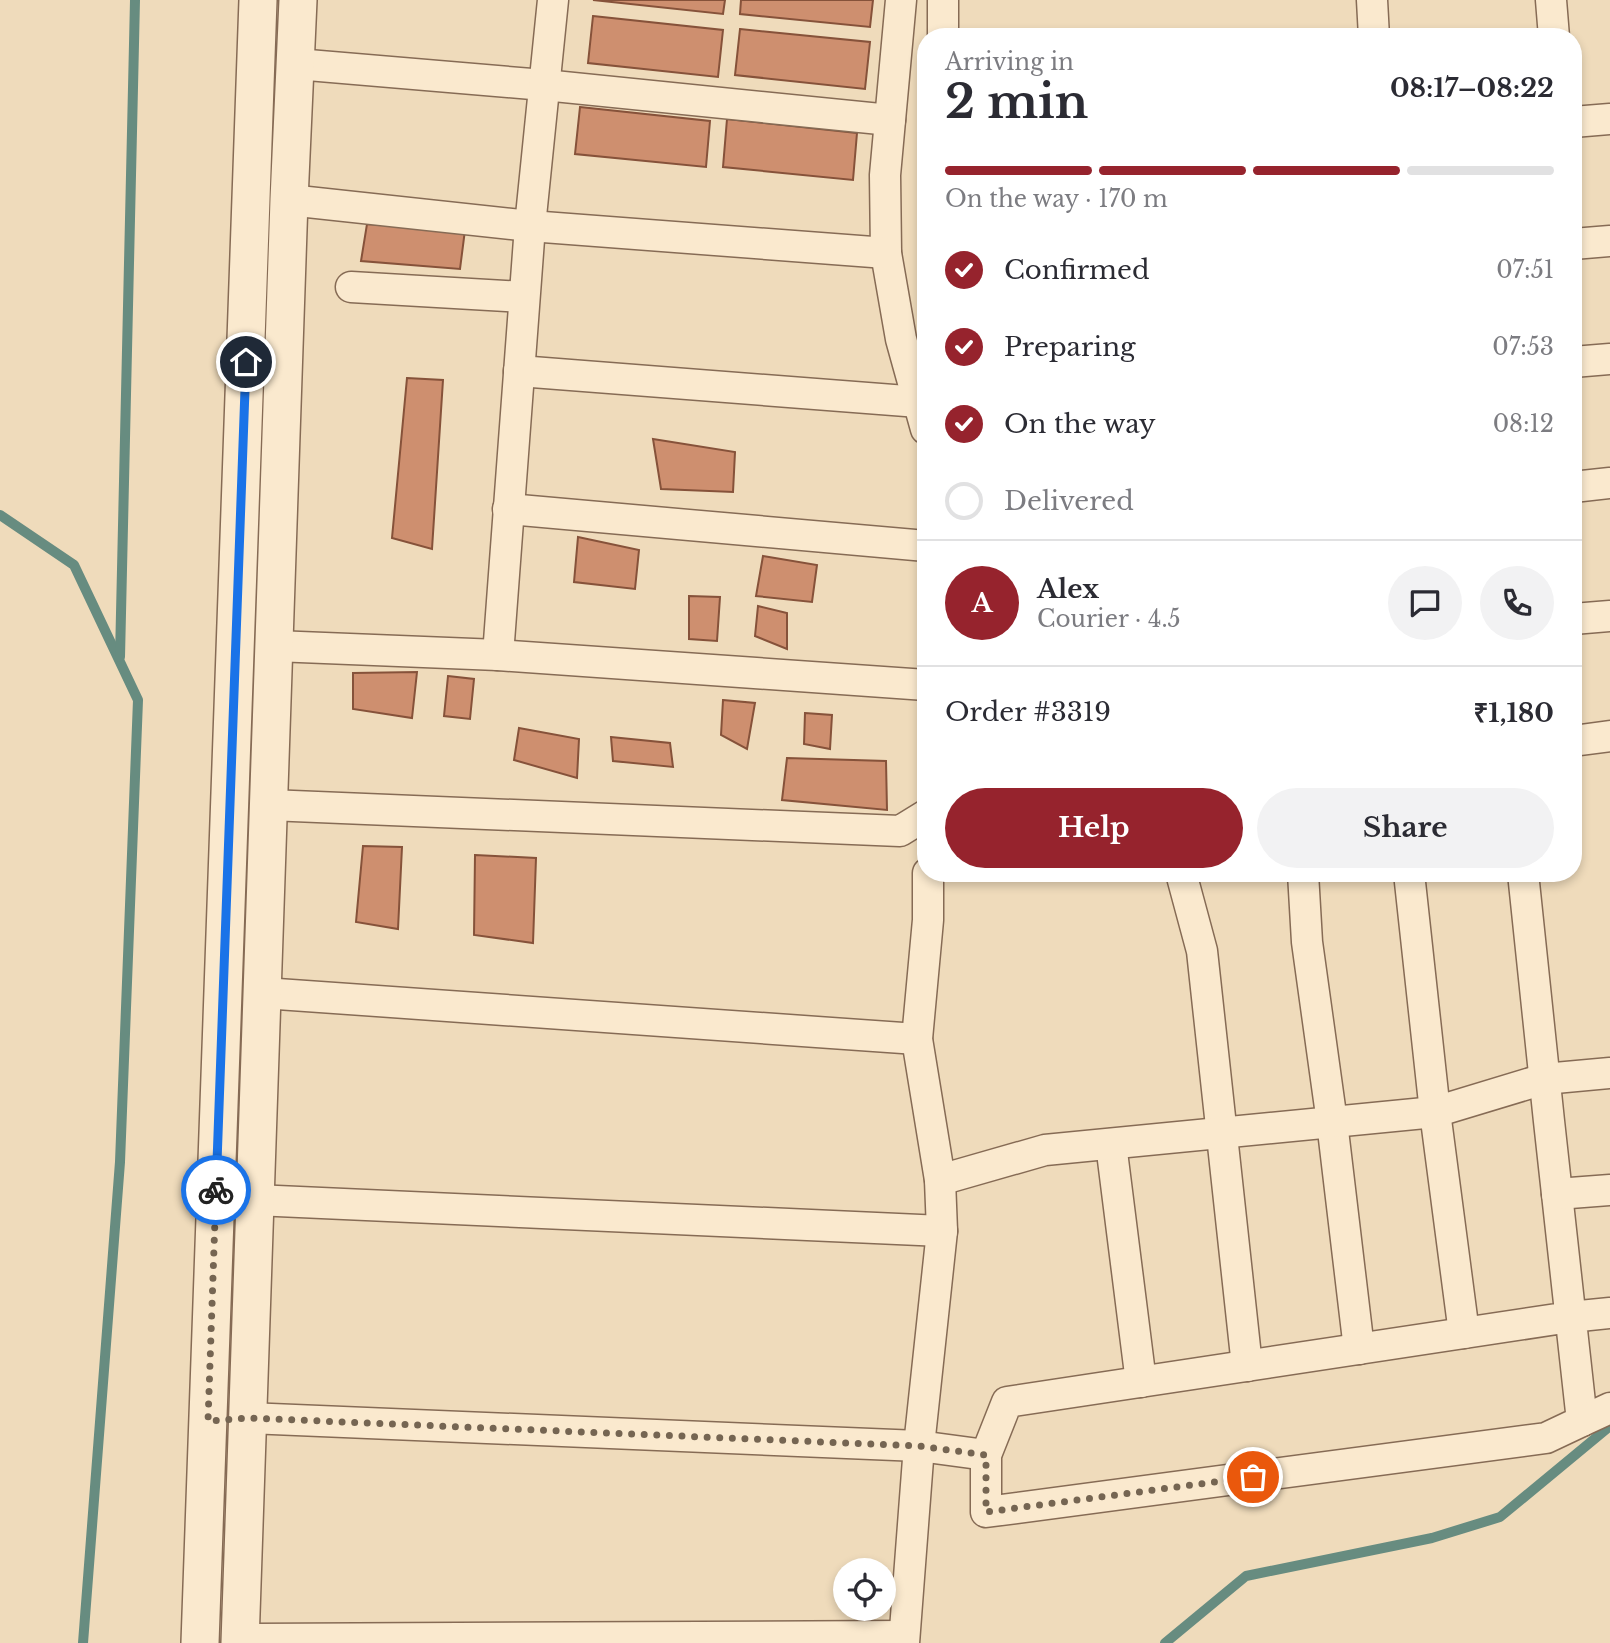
<!DOCTYPE html>
<html lang="en">
<head>
<meta charset="utf-8">
<style>
  :root { --surface:#fff; --page:#f2f2f3; --text:#2b2b33; --muted:#7c7c81; --line:#e1e1e2; --accent:#96232d }
  body { margin:0; font-family:"Libre Baskerville",serif; background:var(--page); color:var(--text); height:100vh; display:flex; flex-direction:column; font-size:26px; white-space:nowrap }
  * { box-sizing:border-box; margin:0 }
  p { font-size:23px; color:var(--muted) }
  .icon { flex:none; width:38px; height:38px; fill:none; stroke:currentColor; stroke-width:2; stroke-linecap:round; stroke-linejoin:round }
  .map { position:relative; flex:1; overflow:hidden }
  .sheet { position:absolute; left:917px; top:28px; width:665px; height:854px; display:flex; flex-direction:column; background:var(--surface); border-radius:28px; box-shadow:0 4px 10px #0003 }
  .sheet>* { flex:none }
  .tools { position:absolute; left:833px; top:1558px; display:grid; gap:14px }
  .tools a { display:grid; place-items:center; width:63px; height:63px; border-radius:50%; background:var(--surface); box-shadow:0 4px 10px #0003; font-size:35px }
  .pin { position:absolute; display:grid; place-items:center; width:60px; height:60px; color:#fff; margin:-30px; border:4px solid #fff; border-radius:50%; box-shadow:0 2px 7px #0007 }
  .courier { position:absolute; display:grid; place-items:center; width:70px; height:70px; margin:-35px; border:5px solid #1a73e8; border-radius:50%; background:#fff; color:#222; box-shadow:0 2px 9px #0007 }
  .headline em { font-style:normal; font-weight:800 }
  .headline div { display:flex; flex-direction:column-reverse }
  .headline { display:flex; align-items:center; justify-content:space-between; height:119px; padding:0 28px }
  h1 { font-size:46px; font-weight:800; line-height:52px }
  .bar { display:grid; grid-template-columns:repeat(4,1fr); gap:10px 7px; align-content:center; height:84px; padding:0 28px }
  .bar i { height:9px; border-radius:5px; background:var(--line) }
  .bar .current { background:var(--accent) }
  .bar p { grid-column:span 4 }
  .line { display:flex; align-items:center; gap:18px; padding:0 28px; border-top:2px solid var(--line) }
  .line div { flex:1 }
  .round { display:grid; place-items:center; flex:none; width:74px; height:74px; border-radius:37px; background:var(--page) }
  ol { padding:0 28px; list-style:none }
  li { display:flex; align-items:center; gap:21px; height:77px }
  li p { margin-inline-start:auto }
  li .icon { padding:7px; border-radius:50%; background:var(--accent); color:#fff; stroke-width:4 }
  li:last-child { color:var(--muted) }
  li i { width:38px; height:38px; border:4px solid var(--line); border-radius:50% }
  .button { display:flex; gap:14px; margin-top:auto; padding:14px 28px }
  .button a { flex:1; height:80px; border-radius:42px; background:var(--accent); color:#fff; font-size:28px; font-weight:800; line-height:80px; text-align:center }
  .button a+a { background:var(--page); color:var(--text) }
  .map>svg:first-child { display:block }
  .lines { fill:none; stroke-linecap:round; stroke-linejoin:round }
  .stream { stroke:#678c80; stroke-width:10 }
  .building { fill:#ce8f6f; stroke:#86523a; stroke-width:2 }
  .minor-casing { stroke:#866b55; stroke-width:33 }
  .tertiary-casing { stroke:#866b55; stroke-width:40 }
  .minor { stroke:#fae9ce; stroke-width:30 }
  .tertiary { stroke:#fae9ce; stroke-width:37 }
  .done { stroke:#756552; stroke-width:7; stroke-dasharray:0 12.6 }
  .route { stroke:#1a73e8; stroke-width:9 }
</style>
</head>
<body>
<div class="map">
<svg width="1610" height="1643" viewBox="0 0 1610 1643">
  <rect width="100%" height="100%" fill="#efdbbb"/>
  <g class="lines">
    <!-- stream -->
    <g class="stream">
      <path d="M 0,515 L 74,565 L 138,700 L 120,1162 L 83,1643"/>
      <path d="M 120,657 L 135,0"/>
      <path d="M 1165,1643 L 1246,1576 L 1432,1538 L 1500,1517 L 1610,1426"/>
    </g>
  </g>
  <!-- building -->
  <g class="building">
    <path d="M 593,0 L 725,0 L 723,14 Z"/>
    <path d="M 741,0 L 873,0 L 870,27 L 740,14 Z"/>
    <path d="M 593,16 L 723,30 L 718,77 L 588,63 Z"/>
    <path d="M 740,29 L 870,42 L 865,89 L 735,75 Z"/>
    <path d="M 580,107 L 710,121 L 706,167 L 575,154 Z"/>
    <path d="M 727,119 L 857,133 L 853,180 L 723,167 Z"/>
    <path d="M 367,224 L 465,230 L 460,269 L 361,261 Z"/>
    <path d="M 407,378 L 443,380 L 432,549 L 392,538 Z"/>
    <path d="M 653,439 L 735,452 L 733,492 L 661,489 Z"/>
    <path d="M 578,537 L 639,550 L 635,589 L 574,582 Z"/>
    <path d="M 763,556 L 817,565 L 812,602 L 756,596 Z"/>
    <path d="M 689,596 L 720,597 L 717,641 L 689,639 Z"/>
    <path d="M 758,606 L 787,613 L 787,649 L 755,636 Z"/>
    <path d="M 417,672 L 412,718 L 353,709 L 353,673 Z"/>
    <path d="M 448,676 L 474,679 L 470,719 L 444,716 Z"/>
    <path d="M 723,700 L 755,703 L 747,749 L 721,735 Z"/>
    <path d="M 805,713 L 832,715 L 830,749 L 804,744 Z"/>
    <path d="M 519,728 L 579,739 L 577,778 L 514,760 Z"/>
    <path d="M 611,737 L 670,743 L 673,767 L 613,761 Z"/>
    <path d="M 787,758 L 886,761 L 887,810 L 782,800 Z"/>
    <path d="M 363,846 L 402,847 L 398,929 L 356,922 Z"/>
    <path d="M 475,855 L 536,858 L 533,943 L 474,935 Z"/>
  </g>
  <g class="lines">
    <!-- minor casing -->
    <g class="minor-casing">
      <g id="minor">
        <path d="M 901,0 L 885,175 L 886,253 L 901,339 L 926,429"/>
        <path d="M 1372,0 L 1374,37"/>
        <path d="M 1551,0 L 1554,37"/>
        <path d="M 943,37 L 943,0"/>
        <path d="M 296,64 L 544,85 L 890,120"/>
        <path d="M 1573,122 L 1610,119"/>
        <path d="M 289,200 L 530,226 L 886,253"/>
        <path d="M 1573,244 L 1610,241"/>
        <path d="M 351,287 L 524,297"/>
        <path d="M 1573,362 L 1610,359"/>
        <path d="M 519,371 L 919,402"/>
        <path d="M 1573,487 L 1610,483"/>
        <path d="M 508,509 L 926,546"/>
        <path d="M 1573,619 L 1610,616"/>
        <path d="M 275,646 L 498,655 L 926,685"/>
        <path d="M 498,655 L 530,226 L 553,0"/>
        <path d="M 1573,741 L 1610,736"/>
        <path d="M 269,805 L 900,831 L 926,815"/>
        <path d="M 1181,873 L 1202,951 L 1247,1366"/>
        <path d="M 1303,873 L 1307,942 L 1332,1122 L 1359,1349"/>
        <path d="M 1409,873 L 1435,1112 L 1464,1333"/>
        <path d="M 1523,873 C 1542,1056 1561,1238 1582,1421 L 1546,1438 L 986,1512 L 986,1455 L 1007,1402 L 1570,1317 L 1610,1313"/>
        <path d="M 263,993 L 917,1039"/>
        <path d="M 1111,1144 L 1141,1382"/>
        <path d="M 940,1180 L 1045,1150 L 1435,1112 L 1544,1079 L 1610,1073"/>
        <path d="M 1557,1194 L 1610,1190"/>
        <path d="M 255,1200 L 942,1231"/>
        <path d="M 248,1418 L 919,1446 L 986,1455"/>
        <path d="M 1582,1421 L 1610,1408"/>
        <path d="M 240,1639 L 904,1636"/>
        <path d="M 904,1643 L 919,1446 L 942,1231 L 940,1180 L 917,1039 L 928,920 L 928,873"/>
      </g>
    </g>
    <!-- tertiary casing -->
    <g class="tertiary-casing">
      <g id="tertiary">
        <path d="M 200,1643 L 258,0"/>
        <path d="M 240,1643 L 289,200 L 298,0"/>
      </g>
    </g>
    <!-- minor -->
    <use href="#minor" class="minor"/>
    <!-- tertiary -->
    <use href="#tertiary" class="tertiary"/>
  </g>
  <g class="lines">
    <!-- done -->
    <path class="done" d="M 216,1190 L 208,1421 L 248,1418 L 919,1446 L 986,1455 L 986,1512 L 1253,1477"/>
    <!-- route -->
    <path class="route" d="M 216,1190 L 246,362"/>
  </g>
</svg>
<div class="tools">
<a><svg class="icon" aria-label="locate" viewBox="0 0 24 24"><circle cx="12" cy="12" r="6"/><path d="M12 2v4M12 18v4M2 12h4M18 12h4"/></svg></a>
</div>
<div class="pin" style="left:1253px;top:1477px;background:#ea580c"><svg class="icon" aria-label="bag" viewBox="0 0 24 24"><path d="M5 8h14l-1 12H6zM9 8a3 3 0 0 1 6 0"/></svg></div>
<div class="pin" style="left:246px;top:362px;background:#1f2937"><svg class="icon" aria-label="home" viewBox="0 0 24 24"><path d="M3 11l9-7 9 7M6 9v11h12V9"/></svg></div>
<div class="courier" style="left:216px;top:1190px"><svg class="icon" aria-label="bike" viewBox="0 0 24 24"><circle cx="6" cy="16" r="4"/><circle cx="18" cy="16" r="4"/><path d="M6 16l4-8h5l3 8M10 8l3 8H6M13 5h3"/></svg></div>
<section class="sheet">
<div class="headline"><div><h1>2 min</h1><p>Arriving in</p></div><em>08:17–08:22</em></div>
<div class="bar"><i class="current"></i><i class="current"></i><i class="current"></i><i></i><p>On the way · 170 m</p></div>
<ol>
<li><svg class="icon" aria-label="check" viewBox="0 0 24 24"><path d="M5 12l5 5 9-10"/></svg>Confirmed<p>07:51</p></li>
<li><svg class="icon" aria-label="check" viewBox="0 0 24 24"><path d="M5 12l5 5 9-10"/></svg>Preparing<p>07:53</p></li>
<li><svg class="icon" aria-label="check" viewBox="0 0 24 24"><path d="M5 12l5 5 9-10"/></svg>On the way<p>08:12</p></li>
<li><i></i>Delivered</li>
</ol>
<div class="line" style="height:126px"><b class="round" style="background:var(--accent);color:#fff">A</b><div><b>Alex</b><p>Courier · 4.5</p></div><a class="round"><svg class="icon" aria-label="chat" viewBox="0 0 24 24"><path d="M4 5h16v11H9l-5 4z"/></svg></a><a class="round"><svg class="icon" aria-label="phone" viewBox="0 0 24 24"><path d="M5 4h4l2 5-3 2q2 4 5 5l2-3 5 2v4C11 20 4 13 5 4z"/></svg></a></div>
<div class="line" style="height:91px"><div>Order #3319</div><b>₹1,180</b></div>
<div class="button"><a>Help</a><a>Share</a></div>
</section>
</div>
</body>
</html>
